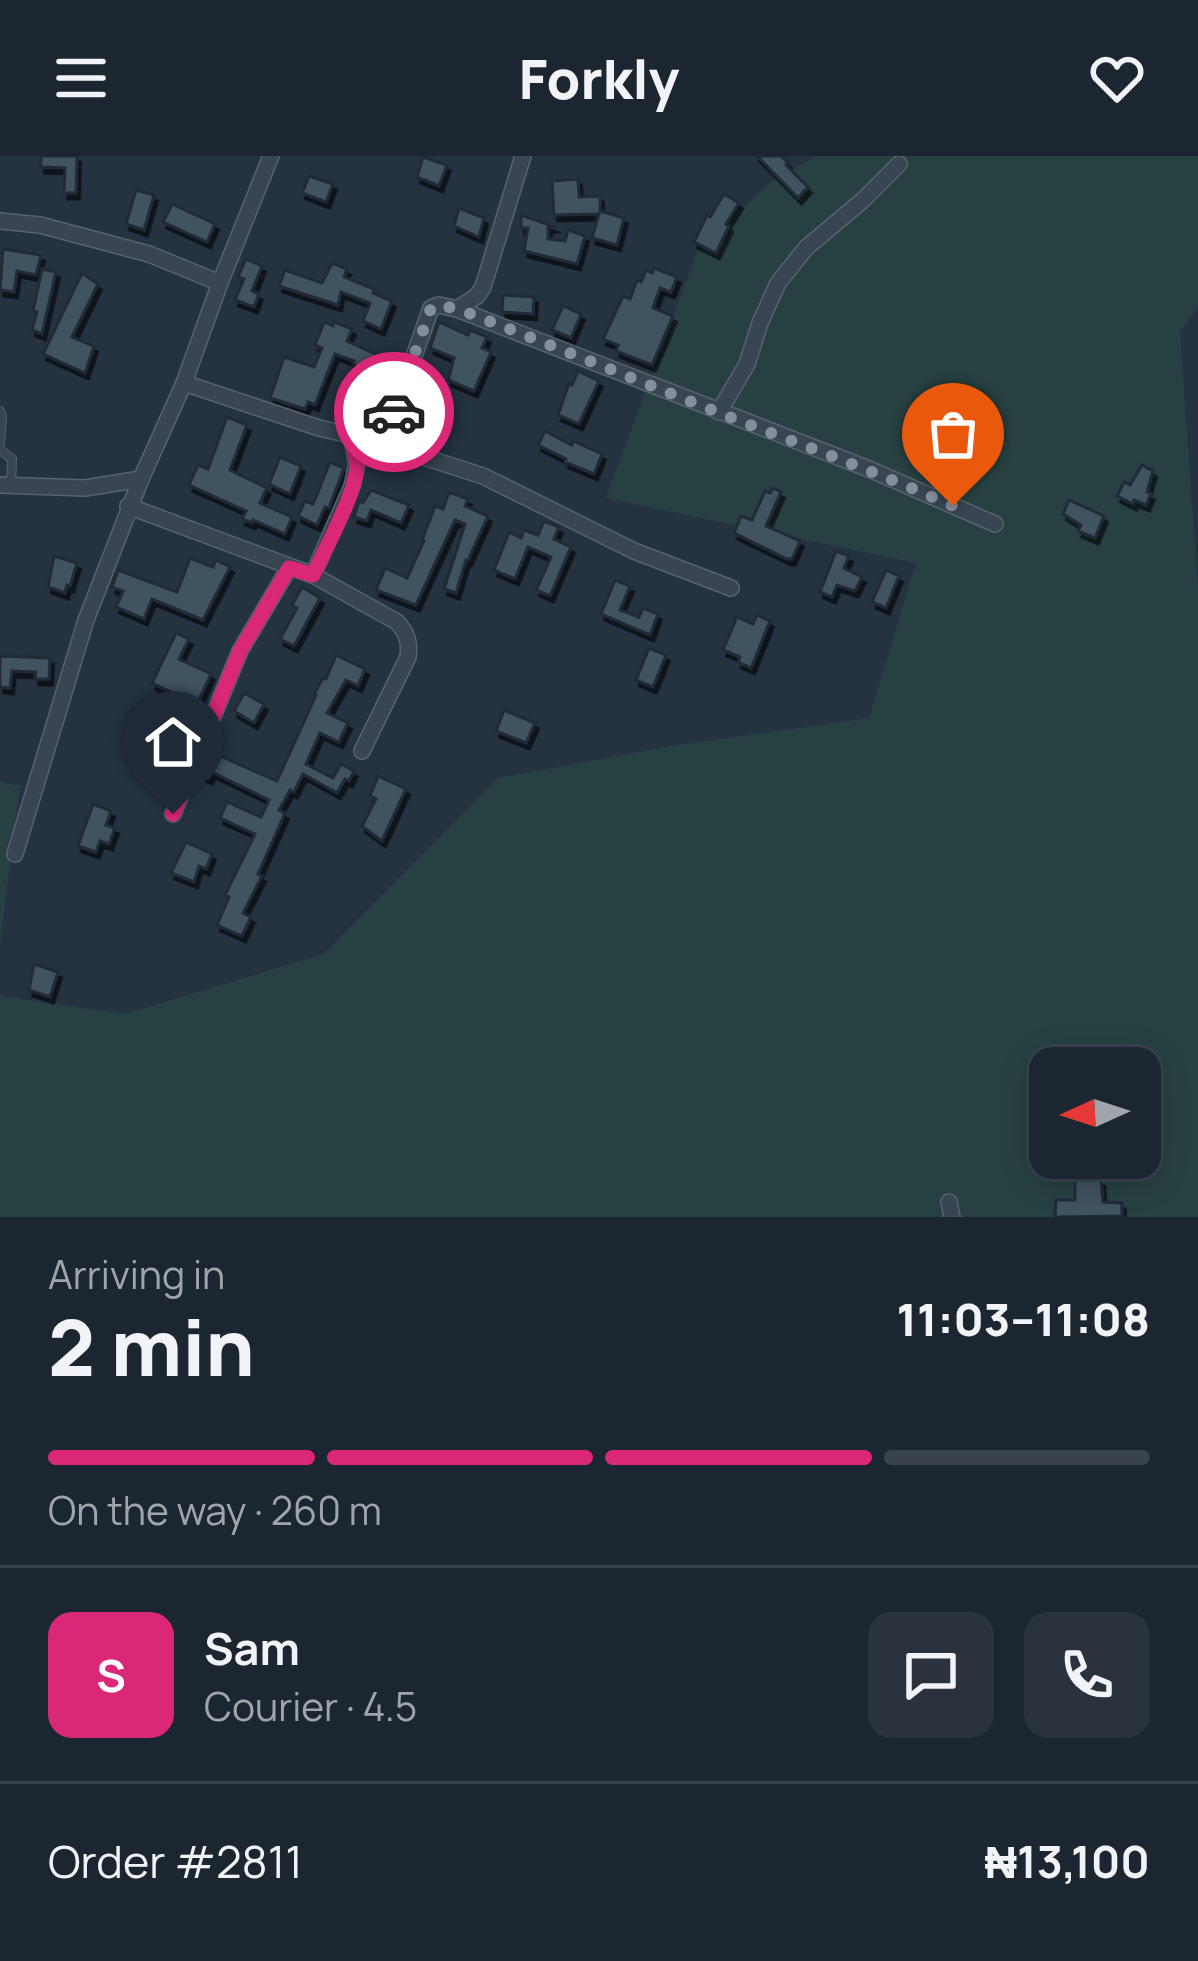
<!DOCTYPE html>
<html lang="en">
<head>
<meta charset="utf-8">
<style>
  :root { --surface:#1c2631; --page:#29323d; --text:#f1f3f6; --muted:#a0a5ab; --line:#3a434d; --accent:#db2777 }
  body { margin:0; font-family:Manrope,sans-serif; background:var(--page); color:var(--text); height:100vh; display:flex; flex-direction:column; font-size:45px; white-space:nowrap }
  * { box-sizing:border-box; margin:0 }
  p { font-size:39px; color:var(--muted) }
  .icon { flex:none; width:66px; height:66px; fill:none; stroke:currentColor; stroke-width:2; stroke-linecap:round; stroke-linejoin:round }
  .map { position:relative; height:1061px; overflow:hidden }
  .drawer { display:flex; flex-direction:column; background:var(--surface); flex:1 }
  .drawer>* { flex:none }
  .needle { width:78px; rotate:267deg }
  .buttons { position:absolute; left:1029px; top:891px; display:grid; gap:24px }
  .buttons a { display:grid; place-items:center; width:132px; height:132px; border-radius:24px; background:var(--surface); box-shadow:0 6px 30px #0003,0 0 0 3px var(--line); font-size:60px }
  .pin { position:absolute; display:grid; place-items:center; width:102px; height:102px; color:#fff; margin:-123px -51px; border-radius:50% 50% 50% 0; rotate:-45deg; box-shadow:0 0 12px #0007 }
  .pin .icon { rotate:45deg }
  .courier { position:absolute; display:grid; place-items:center; width:120px; height:120px; margin:-60px; border:9px solid #db2777; border-radius:50%; background:#fff; color:#222; box-shadow:0 3px 15px #0007 }
  .headline em { font-style:normal; font-weight:800 }
  .headline div { display:flex; flex-direction:column-reverse }
  .headline { display:flex; align-items:center; justify-content:space-between; height:204px; padding:0 48px }
  h1 { font-size:78px; font-weight:800; line-height:90px }
  .bar { display:grid; grid-template-columns:repeat(4,1fr); gap:18px 12px; align-content:center; height:144px; padding:0 48px }
  .bar i { height:15px; border-radius:9px; background:var(--line) }
  .bar .selected { background:var(--accent) }
  .bar p { grid-column:span 4 }
  .line { display:flex; align-items:center; gap:30px; padding:0 48px; border-top:3px solid var(--line) }
  .line div { flex:1 }
  .round { display:grid; place-items:center; flex:none; width:126px; height:126px; border-radius:24px; background:var(--page) }
  header { display:flex; justify-content:space-between; align-items:center; height:156px; padding:0 48px; background:var(--surface); font-size:54px; font-weight:800 }
  .map>svg:first-child { display:block }
  .green { fill:#274142; fill-rule:evenodd }
  .building { fill:#415260; stroke:#202c38; stroke-width:3; filter:url(#shadow) }
  .lines { fill:none; stroke-linecap:round; stroke-linejoin:round }
  .service-casing { stroke:#57636e; stroke-width:10 }
  .minor-casing { stroke:#57636e; stroke-width:18 }
  .service { stroke:#394551; stroke-width:8 }
  .minor { stroke:#394551; stroke-width:15 }
  .done { stroke:#838f9b; stroke-width:12; stroke-dasharray:0 21.6 }
  .route { stroke:#db2777; stroke-width:15 }
</style>
</head>
<body>
<header><svg class="icon" aria-label="menu" viewBox="0 0 24 24"><path d="M4 6h16M4 12h16M4 18h16"/></svg>Forkly<svg class="icon" aria-label="heart" viewBox="0 0 24 24"><path d="M12 20l-8-8c-3-5 5-10 8-4 3-6 11-1 8 4z"/></svg></header>
<div class="map">
<svg width="1198" height="1061" viewBox="0 0 1198 1061">
  <defs>
    <filter id="shadow"><feDropShadow dx="3.5" dy="6" stdDeviation="0" flood-color="#0009"/></filter>
  </defs>
  <rect width="100%" height="100%" fill="#253341"/>
  <!-- green -->
  <g class="green">
    <path d="M 817,0 L 1198,0 L 1198,150 L 1180,176 L 1198,433 L 1198,1061 L 0,1061 L 0,840 L 125,858 L 324,798 L 498,622 L 671,590 L 869,562 L 916,407 L 606,342 L 698,94 L 777,20 ZM 1050,912 L 1140,912 L 1140,1002 L 1050,1002 Z"/>
    <path d="M 0,626 L 20,630 L 0,786 Z"/>
  </g>
  <!-- building -->
  <g class="building">
    <path d="M 41,0 L 77,0 L 76,37 L 64,37 L 65,12 L 41,11 Z"/>
    <path d="M 757,0 L 781,0 L 788,7 L 786,9 L 808,31 L 798,42 Z"/>
    <path d="M 423,1 L 447,9 L 439,30 L 417,21 Z"/>
    <path d="M 309,20 L 333,28 L 326,46 L 302,37 Z"/>
    <path d="M 578,23 L 579,41 L 600,40 L 600,55 L 624,62 L 617,89 L 592,82 L 599,58 L 554,59 L 552,25 Z"/>
    <path d="M 136,34 L 154,39 L 144,74 L 126,68 Z"/>
    <path d="M 724,38 L 739,47 L 726,68 L 729,70 L 716,97 L 694,86 L 707,59 L 710,61 Z"/>
    <path d="M 172,48 L 215,68 L 207,86 L 163,66 Z"/>
    <path d="M 459,52 L 484,62 L 479,81 L 454,70 Z"/>
    <path d="M 521,59 L 553,70 L 548,71 L 548,83 L 565,85 L 568,74 L 585,80 L 577,108 L 524,95 L 528,72 L 521,72 Z"/>
    <path d="M 3,93 L 41,99 L 36,119 L 17,115 L 14,136 L 0,134 Z"/>
    <path d="M 246,103 L 262,110 L 252,135 L 259,138 L 254,151 L 235,144 L 244,123 L 238,121 Z"/>
    <path d="M 332,107 L 347,113 L 344,121 L 374,133 L 373,137 L 392,145 L 381,173 L 363,165 L 370,147 L 341,136 L 338,149 L 279,130 L 285,114 L 322,127 Z"/>
    <path d="M 654,112 L 677,121 L 671,136 L 660,132 L 653,152 L 673,160 L 652,209 L 616,195 L 618,189 L 603,183 L 623,140 L 630,143 L 637,124 L 641,126 L 646,114 L 652,117 Z"/>
    <path d="M 42,113 L 56,116 L 42,178 L 32,174 L 37,156 L 33,155 Z"/>
    <path d="M 82,117 L 98,128 L 72,181 L 94,190 L 85,217 L 43,198 Z"/>
    <path d="M 503,139 L 534,141 L 533,158 L 502,156 Z"/>
    <path d="M 563,150 L 581,158 L 571,182 L 552,174 Z"/>
    <path d="M 324,166 L 333,170 L 334,166 L 352,173 L 347,185 L 384,202 L 377,218 L 391,224 L 386,236 L 375,231 L 366,253 L 353,247 L 361,225 L 355,222 L 360,211 L 353,208 L 354,205 L 335,198 L 315,249 L 308,246 L 305,253 L 270,242 L 284,201 L 314,211 L 322,192 L 315,189 Z"/>
    <path d="M 439,166 L 468,179 L 470,174 L 487,181 L 482,192 L 491,196 L 474,235 L 448,224 L 454,202 L 430,192 Z"/>
    <path d="M 578,215 L 599,225 L 579,268 L 558,259 L 569,227 L 572,229 Z"/>
    <path d="M 421,221 L 447,232 L 434,261 L 409,250 Z"/>
    <path d="M 227,261 L 247,269 L 230,314 L 267,332 L 260,347 L 292,361 L 285,378 L 253,364 L 252,367 L 242,363 L 246,355 L 189,329 L 198,309 L 208,313 Z"/>
    <path d="M 545,275 L 572,289 L 573,285 L 602,298 L 594,318 L 565,306 L 566,303 L 538,289 Z"/>
    <path d="M 280,301 L 301,310 L 290,338 L 269,328 Z"/>
    <path d="M 330,306 L 344,312 L 329,352 L 325,351 L 317,369 L 298,360 L 305,345 L 313,348 Z"/>
    <path d="M 1142,309 L 1153,315 L 1147,336 L 1151,338 L 1146,349 L 1134,344 L 1133,348 L 1117,340 L 1124,326 L 1130,329 Z"/>
    <path d="M 773,332 L 781,336 L 766,370 L 800,385 L 792,403 L 787,403 L 734,377 L 741,360 L 752,364 L 765,335 L 770,337 Z"/>
    <path d="M 371,334 L 409,349 L 401,367 L 371,354 L 367,365 L 354,361 L 359,345 L 363,347 Z"/>
    <path d="M 449,336 L 468,343 L 465,350 L 488,360 L 468,404 L 466,404 L 456,437 L 444,433 L 465,368 L 455,364 L 416,449 L 376,434 L 385,412 L 407,422 L 424,385 L 422,384 L 435,350 L 443,353 Z"/>
    <path d="M 1069,344 L 1104,360 L 1095,382 L 1078,375 L 1081,369 L 1063,358 Z"/>
    <path d="M 544,365 L 559,371 L 554,383 L 571,391 L 550,440 L 536,434 L 551,401 L 528,391 L 515,423 L 494,414 L 509,376 L 521,382 L 524,374 L 538,379 Z"/>
    <path d="M 836,395 L 849,400 L 844,412 L 862,421 L 855,435 L 837,429 L 832,441 L 820,436 Z"/>
    <path d="M 54,400 L 77,407 L 70,430 L 67,429 L 65,437 L 48,431 Z"/>
    <path d="M 190,402 L 213,411 L 216,404 L 230,411 L 203,464 L 152,443 L 144,463 L 116,451 L 123,435 L 112,431 L 118,414 L 177,436 Z"/>
    <path d="M 886,414 L 899,420 L 886,452 L 872,446 Z"/>
    <path d="M 615,424 L 630,430 L 620,454 L 639,461 L 643,452 L 658,458 L 650,479 L 601,458 Z"/>
    <path d="M 302,431 L 320,442 L 294,490 L 280,483 L 297,452 L 292,449 Z"/>
    <path d="M 757,459 L 770,465 L 751,512 L 738,506 L 740,501 L 723,494 L 737,461 L 753,468 Z"/>
    <path d="M 176,477 L 189,483 L 179,503 L 211,518 L 197,548 L 152,527 Z"/>
    <path d="M 649,492 L 666,499 L 653,531 L 636,524 Z"/>
    <path d="M 336,499 L 365,513 L 358,530 L 346,524 L 327,557 L 348,567 L 339,586 L 320,577 L 306,608 L 333,622 L 341,608 L 354,615 L 349,625 L 345,623 L 337,637 L 303,618 L 294,636 L 290,634 L 279,654 L 285,657 L 258,718 L 262,720 L 243,757 L 251,761 L 242,780 L 217,769 L 229,741 L 225,739 L 255,678 L 220,662 L 227,646 L 261,661 L 269,644 L 212,616 L 209,622 L 202,619 L 211,596 L 277,625 L 316,539 L 314,538 L 323,522 L 326,523 Z"/>
    <path d="M 0,500 L 50,502 L 49,523 L 35,523 L 36,516 L 12,515 L 10,532 L 0,531 Z"/>
    <path d="M 244,537 L 264,548 L 254,567 L 234,555 Z"/>
    <path d="M 504,554 L 535,567 L 526,587 L 496,575 Z"/>
    <path d="M 378,620 L 406,633 L 382,685 L 362,670 L 376,643 L 370,640 Z"/>
    <path d="M 93,648 L 111,655 L 106,669 L 115,672 L 109,688 L 100,685 L 96,696 L 78,690 Z"/>
    <path d="M 186,686 L 212,698 L 206,713 L 199,710 L 194,726 L 171,717 Z"/>
    <path d="M 34,808 L 58,816 L 50,841 L 29,834 Z"/>
    <path d="M 1075,1020 L 1092,1020 L 1092,1023 L 1101,1024 L 1103,1046 L 1122,1047 L 1122,1060 L 1055,1061 L 1056,1044 L 1075,1044 Z"/>
  </g>
  <g class="lines">
    <!-- service casing -->
    <g class="service-casing">
      <g id="service">
        <path d="M 0,255 L 2,260 L 0,288"/>
        <path d="M 0,294 L 12,303 L 11,328"/>
      </g>
    </g>
    <!-- minor casing -->
    <g class="minor-casing">
      <g id="minor">
        <path d="M 0,65 L 40,69 L 149,98 L 220,127"/>
        <path d="M 457,153 L 869,313 L 995,368"/>
        <path d="M 184,227 L 319,272 L 368,283 L 483,320 L 634,395 L 731,432"/>
        <path d="M 719,256 L 747,208 L 760,167 L 778,127 L 806,92 L 863,44 L 899,8"/>
        <path d="M 351,280 L 357,308 L 352,330 L 313,419 L 397,466 C 407,477 410,486 408,501 L 362,595"/>
        <path d="M 368,283 L 385,272 L 395,254 L 431,152 L 439,149 L 457,153 L 477,140 L 483,131 L 523,0"/>
        <path d="M 0,329 L 85,332 L 141,323 L 184,227 L 220,127 L 271,0"/>
        <path d="M 128,350 L 313,419"/>
        <path d="M 173,658 L 240,495 L 289,412"/>
        <path d="M 15,698 L 86,464 L 141,323"/>
        <path d="M 949,1046 L 952,1061"/>
      </g>
    </g>
    <!-- service -->
    <use href="#service" class="service"/>
    <!-- minor -->
    <use href="#minor" class="minor"/>
  </g>
  <g class="lines">
    <!-- done -->
    <path class="done" d="M 394,256 L 431,152 L 439,149 L 458,153 C 546,187 634,223 722,258 C 799,288 877,316 953,350"/>
    <!-- route -->
    <path class="route" d="M 173,658 L 240,495 L 289,412 L 313,419 C 325,394 357,335 357,309 C 357,301 352,289 351,280 C 376,284 382,277 394,256"/>
  </g>
</svg>
<div class="buttons">
<a><svg class="needle" viewBox="-14 -14 28 28"><path d="M0-13l5 13h-10z" fill="#e53935"/><path d="M0 13l5-13h-10z" fill="#a0a5ab"/></svg></a>
</div>
<div class="pin" style="left:953px;top:350px;background:#ea580c"><svg class="icon" aria-label="bag" viewBox="0 0 24 24"><path d="M5 8h14l-1 12H6zM9 8a3 3 0 0 1 6 0"/></svg></div>
<div class="pin" style="left:173px;top:658px;background:#1f2937"><svg class="icon" aria-label="home" viewBox="0 0 24 24"><path d="M3 11l9-7 9 7M6 9v11h12V9"/></svg></div>
<div class="courier" style="left:394px;top:256px"><svg class="icon" aria-label="car" viewBox="0 0 24 24"><path d="M5 17H2v-5l4-1 3-4h7l3 4 3 1v5h-3M9 17h6M6 11h13"/><circle cx="7" cy="17" r="2"/><circle cx="17" cy="17" r="2"/></svg></div>
</div>
<section class="drawer">
<div class="headline"><div><h1>2 min</h1><p>Arriving in</p></div><em>11:03–11:08</em></div>
<div class="bar"><i class="selected"></i><i class="selected"></i><i class="selected"></i><i></i><p>On the way · 260 m</p></div>
<div class="line" style="height:216px"><b class="round" style="background:var(--accent);color:#fff">S</b><div><b>Sam</b><p>Courier · 4.5</p></div><a class="round"><svg class="icon" aria-label="chat" viewBox="0 0 24 24"><path d="M4 5h16v11H9l-5 4z"/></svg></a><a class="round"><svg class="icon" aria-label="phone" viewBox="0 0 24 24"><path d="M5 4h4l2 5-3 2q2 4 5 5l2-3 5 2v4C11 20 4 13 5 4z"/></svg></a></div>
<div class="line" style="height:156px"><div>Order #2811</div><b>₦13,100</b></div>
</section>
</body>
</html>
